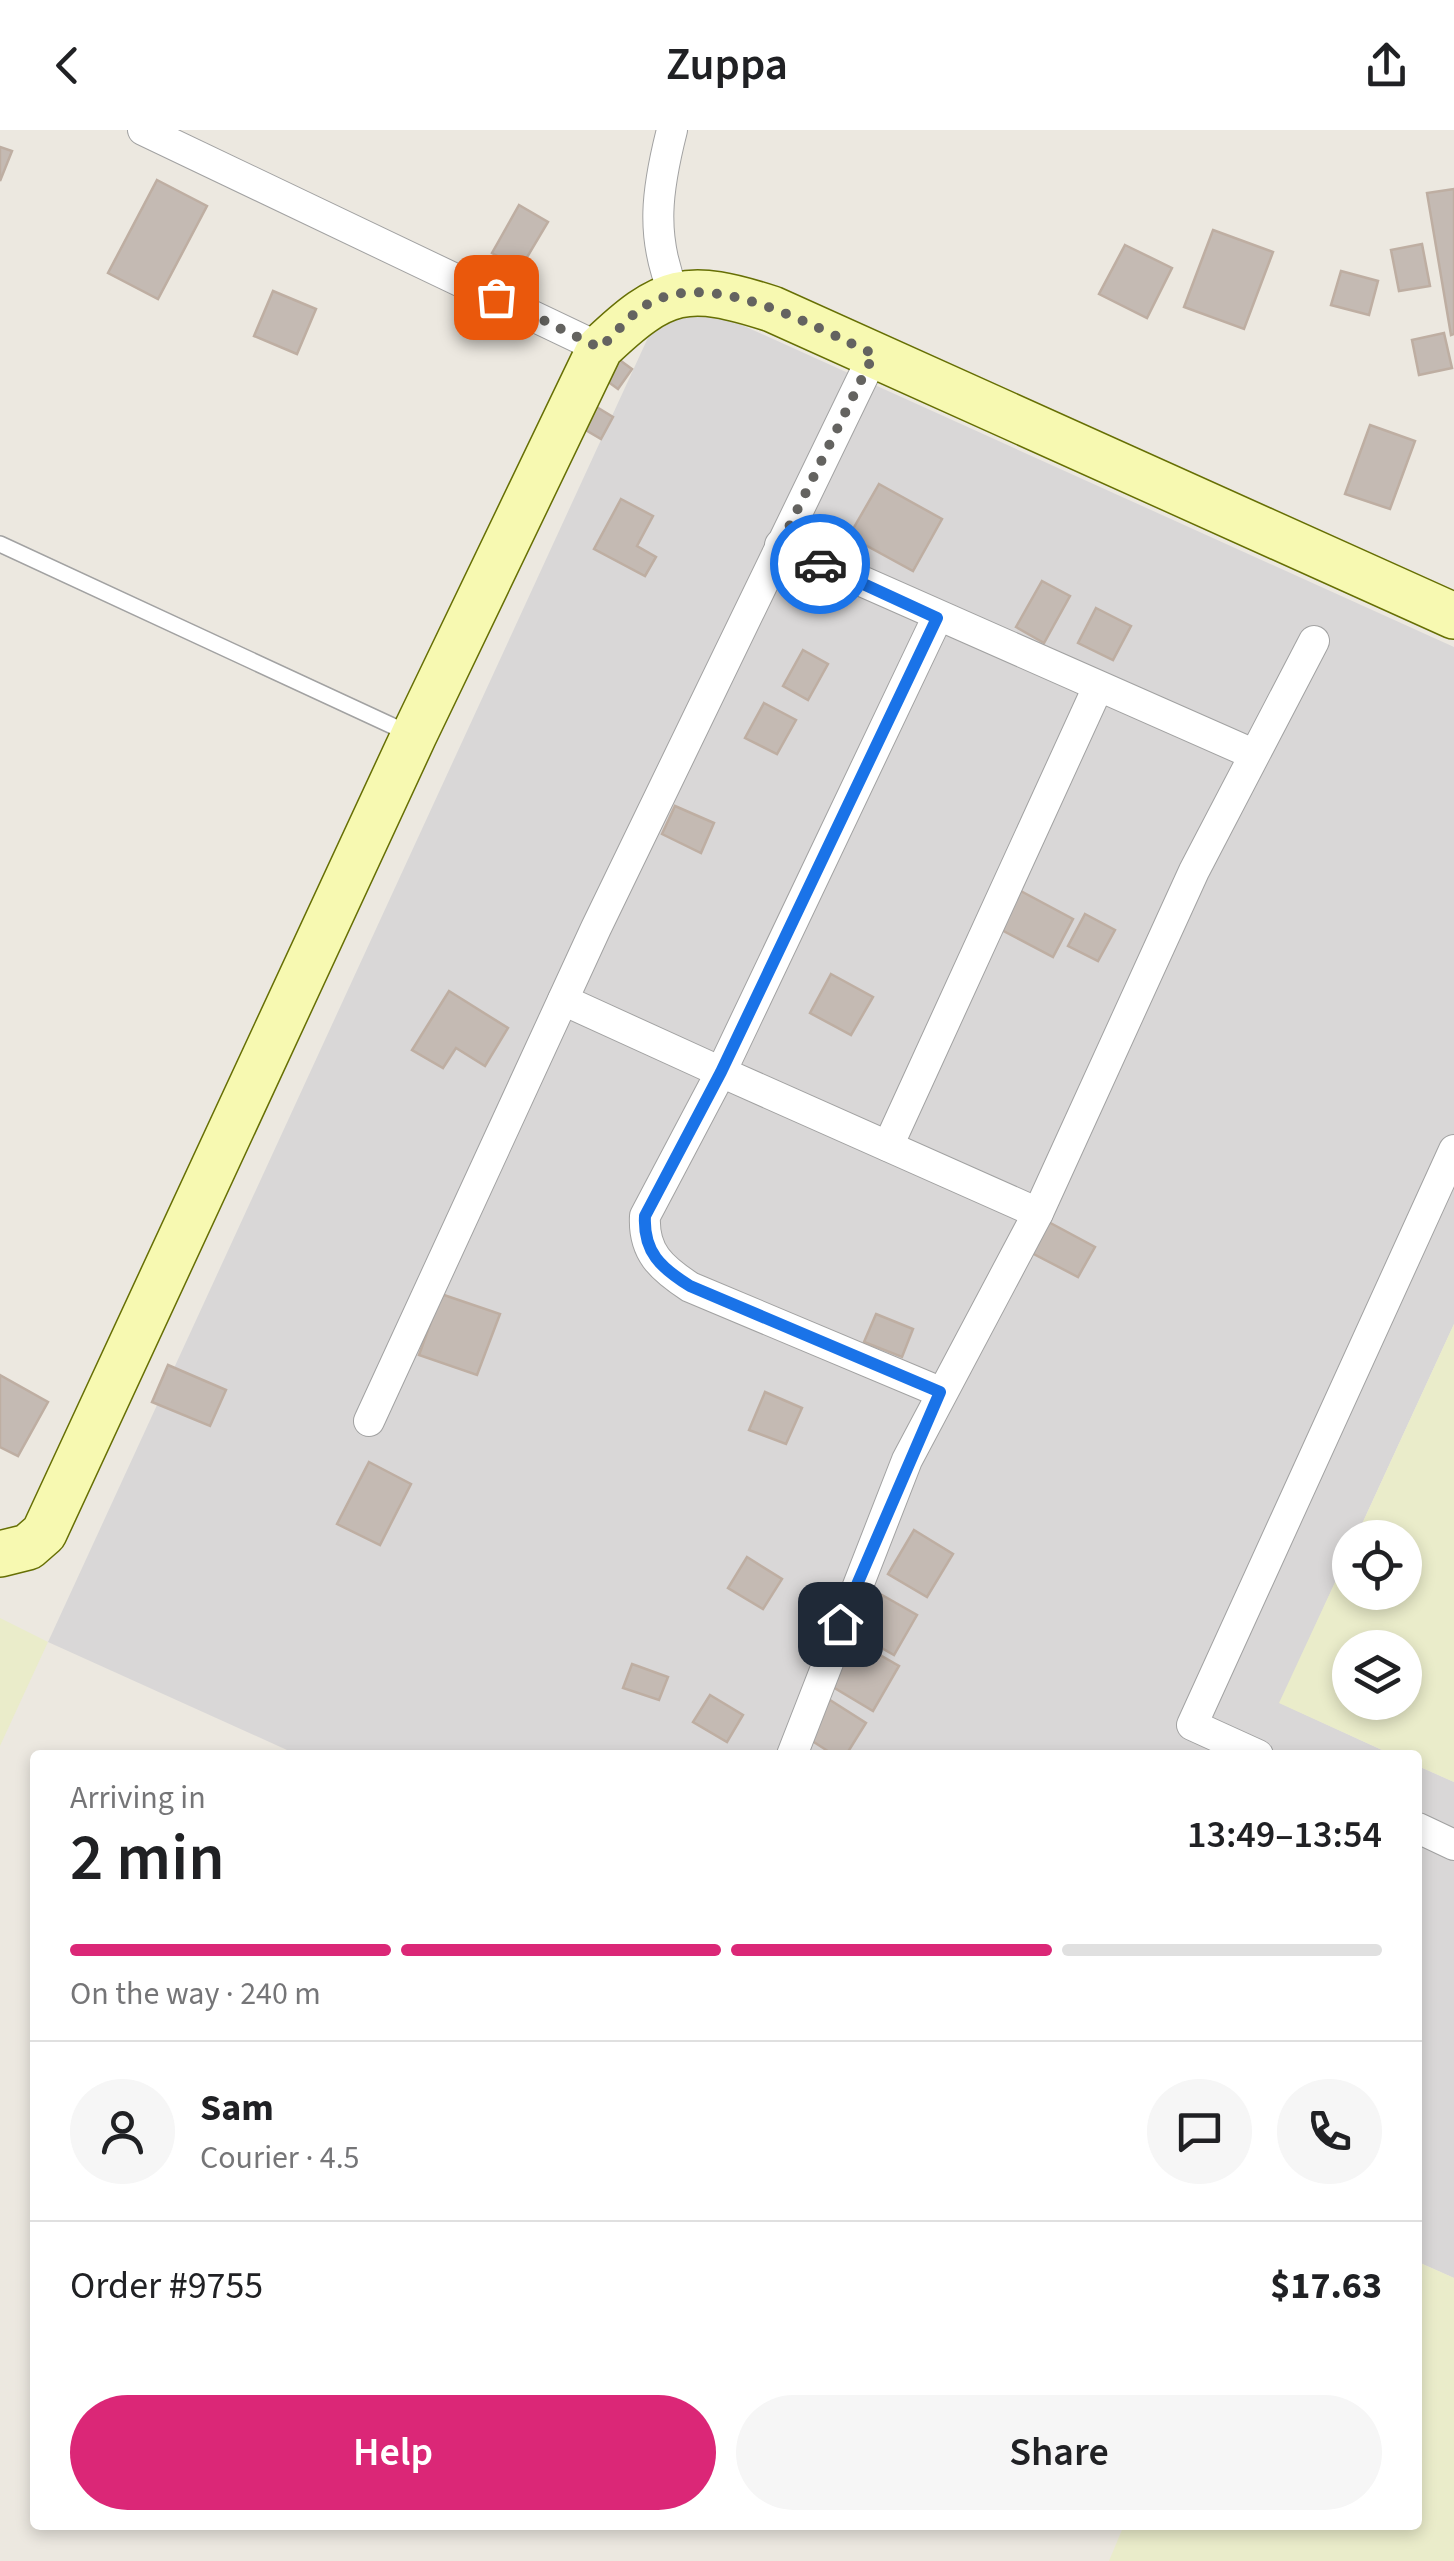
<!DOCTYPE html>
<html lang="en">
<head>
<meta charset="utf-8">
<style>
  :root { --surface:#fff; --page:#f6f6f6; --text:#202124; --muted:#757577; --line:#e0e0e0; --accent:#db2777 }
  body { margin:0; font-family:"Source Sans 3",sans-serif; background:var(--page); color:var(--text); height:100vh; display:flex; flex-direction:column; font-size:38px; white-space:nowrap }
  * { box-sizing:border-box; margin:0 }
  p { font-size:32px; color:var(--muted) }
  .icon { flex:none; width:55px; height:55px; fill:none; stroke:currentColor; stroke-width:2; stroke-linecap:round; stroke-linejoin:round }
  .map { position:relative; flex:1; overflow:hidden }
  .drawer { position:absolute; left:30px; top:1620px; width:1392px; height:780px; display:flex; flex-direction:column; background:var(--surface); border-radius:10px; box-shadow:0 5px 15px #0003 }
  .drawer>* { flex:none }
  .fabs { position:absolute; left:1332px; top:1390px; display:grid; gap:20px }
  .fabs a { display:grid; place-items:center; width:90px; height:90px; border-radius:50%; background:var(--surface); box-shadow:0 5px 15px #0003; font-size:50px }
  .pin { position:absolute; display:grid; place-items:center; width:85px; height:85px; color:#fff; margin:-42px; border-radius:20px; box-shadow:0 5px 15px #0006 }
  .courier { position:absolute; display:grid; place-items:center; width:100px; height:100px; margin:-50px; border:8px solid #1a73e8; border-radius:50%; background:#fff; color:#222; box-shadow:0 2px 12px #0007 }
  .overview em { font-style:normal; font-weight:600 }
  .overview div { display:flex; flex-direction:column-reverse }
  .overview { display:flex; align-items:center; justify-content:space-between; height:170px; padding:0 40px }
  h1 { font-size:65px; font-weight:600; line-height:75px }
  .bar { display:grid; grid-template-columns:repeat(4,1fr); gap:15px 10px; align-content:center; height:120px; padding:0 40px }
  .bar i { height:12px; border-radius:8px; background:var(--line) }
  .bar .selected { background:var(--accent) }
  .bar p { grid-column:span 4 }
  .line { display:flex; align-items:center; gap:25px; padding:0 40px; border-top:2px solid var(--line) }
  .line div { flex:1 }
  .round { display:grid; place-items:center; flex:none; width:105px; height:105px; border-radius:52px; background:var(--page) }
  .button { display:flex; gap:20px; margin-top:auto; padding:20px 40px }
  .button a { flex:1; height:115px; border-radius:60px; background:var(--accent); color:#fff; font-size:40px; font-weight:600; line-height:115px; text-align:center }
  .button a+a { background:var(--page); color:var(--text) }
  header { display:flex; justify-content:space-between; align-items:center; height:130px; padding:0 40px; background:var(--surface); font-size:45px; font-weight:600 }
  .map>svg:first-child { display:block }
  .residential { fill:#d9d7d7 }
  .farmland { fill:#eaecca; fill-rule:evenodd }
  .building { fill:#c4bab3; stroke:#beaea2; stroke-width:2.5 }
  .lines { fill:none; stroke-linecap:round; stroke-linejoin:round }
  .lane-casing { stroke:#a2a2a2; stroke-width:18 }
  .street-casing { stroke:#a2a2a2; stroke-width:32 }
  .secondary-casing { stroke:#666f04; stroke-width:48 }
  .lane { stroke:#fff; stroke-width:15 }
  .street { stroke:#fff; stroke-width:30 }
  .secondary { stroke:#f7f9b1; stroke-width:45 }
  .done { stroke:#646360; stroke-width:10; stroke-dasharray:0 18 }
  .route { stroke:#1a73e8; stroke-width:12 }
</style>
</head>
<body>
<header><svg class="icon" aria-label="back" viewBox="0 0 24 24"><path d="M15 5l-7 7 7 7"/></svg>Zuppa<svg class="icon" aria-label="share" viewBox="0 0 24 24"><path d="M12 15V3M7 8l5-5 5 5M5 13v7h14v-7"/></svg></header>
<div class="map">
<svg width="1454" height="2431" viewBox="0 0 1454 2431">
  <rect width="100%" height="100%" fill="#ece8e0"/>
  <!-- residential -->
  <g class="residential">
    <path d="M 669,162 L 1454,517 L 1454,1194 L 1356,1407 L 1350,1408 L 1350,1420 L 1280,1573 L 1393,1625 L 298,1625 L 48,1512 Z"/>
    <path d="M 1418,1636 L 1454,1652 L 1454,2148 L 1418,2132 Z"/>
  </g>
  <!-- farmland -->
  <g class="farmland">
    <path d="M 1454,1194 L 1454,1652 L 1418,1636 L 1418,1625 L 1393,1625 L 1279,1573 L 1350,1420 L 1350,1462 L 1405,1462 L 1405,1408 L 1356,1407 ZM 1350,1518 L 1405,1518 L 1405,1572 L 1350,1572 Z"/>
    <path d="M 0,1488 L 48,1512 L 0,1616 Z"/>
    <path d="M 1418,2132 L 1454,2148 L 1454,2431 L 1109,2431 L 1124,2395 L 1418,2395 Z"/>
  </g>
  <!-- building -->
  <g class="building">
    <path d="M 0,17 L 12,21 L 0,51 Z"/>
    <path d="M 157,50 L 207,76 L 158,169 L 108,143 Z"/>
    <path d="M 1454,59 L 1454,204 L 1451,205 L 1427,63 Z"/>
    <path d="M 519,75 L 548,92 L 520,139 L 492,123 Z"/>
    <path d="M 1213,100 L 1273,122 L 1244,199 L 1184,177 Z"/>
    <path d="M 1422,114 L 1430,156 L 1399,161 L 1391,120 Z"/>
    <path d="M 1125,115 L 1172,138 L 1147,188 L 1099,164 Z"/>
    <path d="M 1341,141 L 1378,151 L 1369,185 L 1331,175 Z"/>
    <path d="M 273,161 L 316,179 L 297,224 L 254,206 Z"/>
    <path d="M 1444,203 L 1452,238 L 1419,245 L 1412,210 Z"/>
    <path d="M 610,223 L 632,239 L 618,259 L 596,243 Z"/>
    <path d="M 585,270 L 613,287 L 601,309 L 572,292 Z"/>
    <path d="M 1370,295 L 1415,311 L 1390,379 L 1345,364 Z"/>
    <path d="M 879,354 L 942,389 L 913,441 L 849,406 Z"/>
    <path d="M 621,369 L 653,386 L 637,416 L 656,427 L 645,446 L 594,419 Z"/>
    <path d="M 1042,451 L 1070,466 L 1044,513 L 1016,497 Z"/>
    <path d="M 1096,478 L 1131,496 L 1113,530 L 1078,513 Z"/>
    <path d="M 803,520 L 828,534 L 808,570 L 783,556 Z"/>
    <path d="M 764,573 L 796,590 L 777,624 L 745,608 Z"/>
    <path d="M 675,676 L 714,693 L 701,723 L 662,704 Z"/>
    <path d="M 1017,759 L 1073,789 L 1053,827 L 996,797 Z"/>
    <path d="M 1085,784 L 1115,800 L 1098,831 L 1068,816 Z"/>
    <path d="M 831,844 L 873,867 L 851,905 L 810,883 Z"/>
    <path d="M 449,861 L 508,898 L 485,936 L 456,918 L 443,938 L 412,920 Z"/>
    <path d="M 1043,1089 L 1095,1117 L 1078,1147 L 1026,1120 Z"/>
    <path d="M 441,1164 L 500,1184 L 477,1245 L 419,1225 Z"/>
    <path d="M 876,1184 L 913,1199 L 902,1227 L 864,1212 Z"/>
    <path d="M 168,1235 L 226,1260 L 210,1296 L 152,1272 Z"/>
    <path d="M 0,1245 L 48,1272 L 18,1326 L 0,1317 Z"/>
    <path d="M 765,1262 L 802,1278 L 786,1314 L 749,1300 Z"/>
    <path d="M 369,1332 L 411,1354 L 380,1415 L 337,1394 Z"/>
    <path d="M 914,1400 L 953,1424 L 927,1467 L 888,1444 Z"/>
    <path d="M 747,1427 L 782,1449 L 763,1479 L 728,1458 Z"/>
    <path d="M 875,1461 L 917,1485 L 894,1525 L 852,1501 Z"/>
    <path d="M 854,1510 L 899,1536 L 873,1581 L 828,1554 Z"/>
    <path d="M 632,1534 L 668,1547 L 659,1570 L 623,1558 Z"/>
    <path d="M 710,1565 L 743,1585 L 727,1612 L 693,1592 Z"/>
    <path d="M 830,1570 L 866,1593 L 846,1625 L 834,1625 L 806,1607 Z"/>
  </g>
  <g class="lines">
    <!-- lane casing -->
    <g class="lane-casing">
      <path id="lane" d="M 0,414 L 410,604"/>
    </g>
    <!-- street casing -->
    <g class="street-casing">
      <g id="street">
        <path d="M 143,0 L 600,218"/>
        <path d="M 672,0 C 657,59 650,106 674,163"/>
        <path d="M 780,415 L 1253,624"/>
        <path d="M 937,488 L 721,942 L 1038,1083"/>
        <path d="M 563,870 L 721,942 L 645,1086 C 643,1122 661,1138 690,1157 L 940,1262"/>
        <path d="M 888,1016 L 1098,557"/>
        <path d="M 369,1291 L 596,798 L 874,224"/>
        <path d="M 792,1625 L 907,1330 L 1038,1083 L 1194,741 L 1314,511"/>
        <path d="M 1258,1625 L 1192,1595 L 1454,1020"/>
        <path d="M 1418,1698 L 1454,1715"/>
      </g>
    </g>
    <!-- secondary casing -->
    <g class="secondary-casing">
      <path id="secondary" d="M 0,1424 L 28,1417 L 44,1403 L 414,605 L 600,218 C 664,157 686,151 772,179 L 1454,486"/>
    </g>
    <!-- lane -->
    <use href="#lane" class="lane"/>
    <!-- street -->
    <use href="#street" class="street"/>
    <!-- secondary -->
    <use href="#secondary" class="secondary"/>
  </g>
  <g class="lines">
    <!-- done -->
    <path class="done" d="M 496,167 L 600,218 C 615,204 630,185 646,175 C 712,136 813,197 874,224 L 780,415 L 820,434"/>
    <!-- route -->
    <path class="route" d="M 820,434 L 937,488 L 721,942 L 645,1086 C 643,1122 661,1138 690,1156 L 940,1262 L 840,1494"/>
  </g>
</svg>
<div class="fabs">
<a><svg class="icon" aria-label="locate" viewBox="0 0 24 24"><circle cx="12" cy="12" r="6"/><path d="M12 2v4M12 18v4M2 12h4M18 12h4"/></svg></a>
<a><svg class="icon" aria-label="layers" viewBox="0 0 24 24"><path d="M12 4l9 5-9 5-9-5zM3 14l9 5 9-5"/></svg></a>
</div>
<div class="pin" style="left:496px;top:167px;background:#ea580c"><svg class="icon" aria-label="bag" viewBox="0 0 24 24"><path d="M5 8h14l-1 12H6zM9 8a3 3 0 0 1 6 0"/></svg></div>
<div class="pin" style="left:840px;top:1494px;background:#1f2937"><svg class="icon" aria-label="home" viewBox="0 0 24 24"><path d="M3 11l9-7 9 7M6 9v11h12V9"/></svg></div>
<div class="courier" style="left:820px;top:434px"><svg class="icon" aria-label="car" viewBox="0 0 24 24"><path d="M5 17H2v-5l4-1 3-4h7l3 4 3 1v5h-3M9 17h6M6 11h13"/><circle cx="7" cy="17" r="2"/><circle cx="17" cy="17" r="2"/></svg></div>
<section class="drawer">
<div class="overview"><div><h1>2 min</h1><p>Arriving in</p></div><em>13:49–13:54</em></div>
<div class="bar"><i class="selected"></i><i class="selected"></i><i class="selected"></i><i></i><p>On the way · 240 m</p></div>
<div class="line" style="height:180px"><a class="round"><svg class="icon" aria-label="person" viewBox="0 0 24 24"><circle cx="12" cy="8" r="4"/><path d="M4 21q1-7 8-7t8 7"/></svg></a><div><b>Sam</b><p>Courier · 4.5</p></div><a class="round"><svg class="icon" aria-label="chat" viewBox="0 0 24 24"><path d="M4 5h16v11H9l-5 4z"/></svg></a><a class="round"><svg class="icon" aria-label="phone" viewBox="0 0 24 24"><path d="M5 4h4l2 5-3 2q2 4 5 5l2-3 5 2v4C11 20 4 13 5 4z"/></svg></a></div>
<div class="line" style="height:130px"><div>Order #9755</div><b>$17.63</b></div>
<div class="button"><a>Help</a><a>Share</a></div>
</section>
</div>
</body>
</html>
